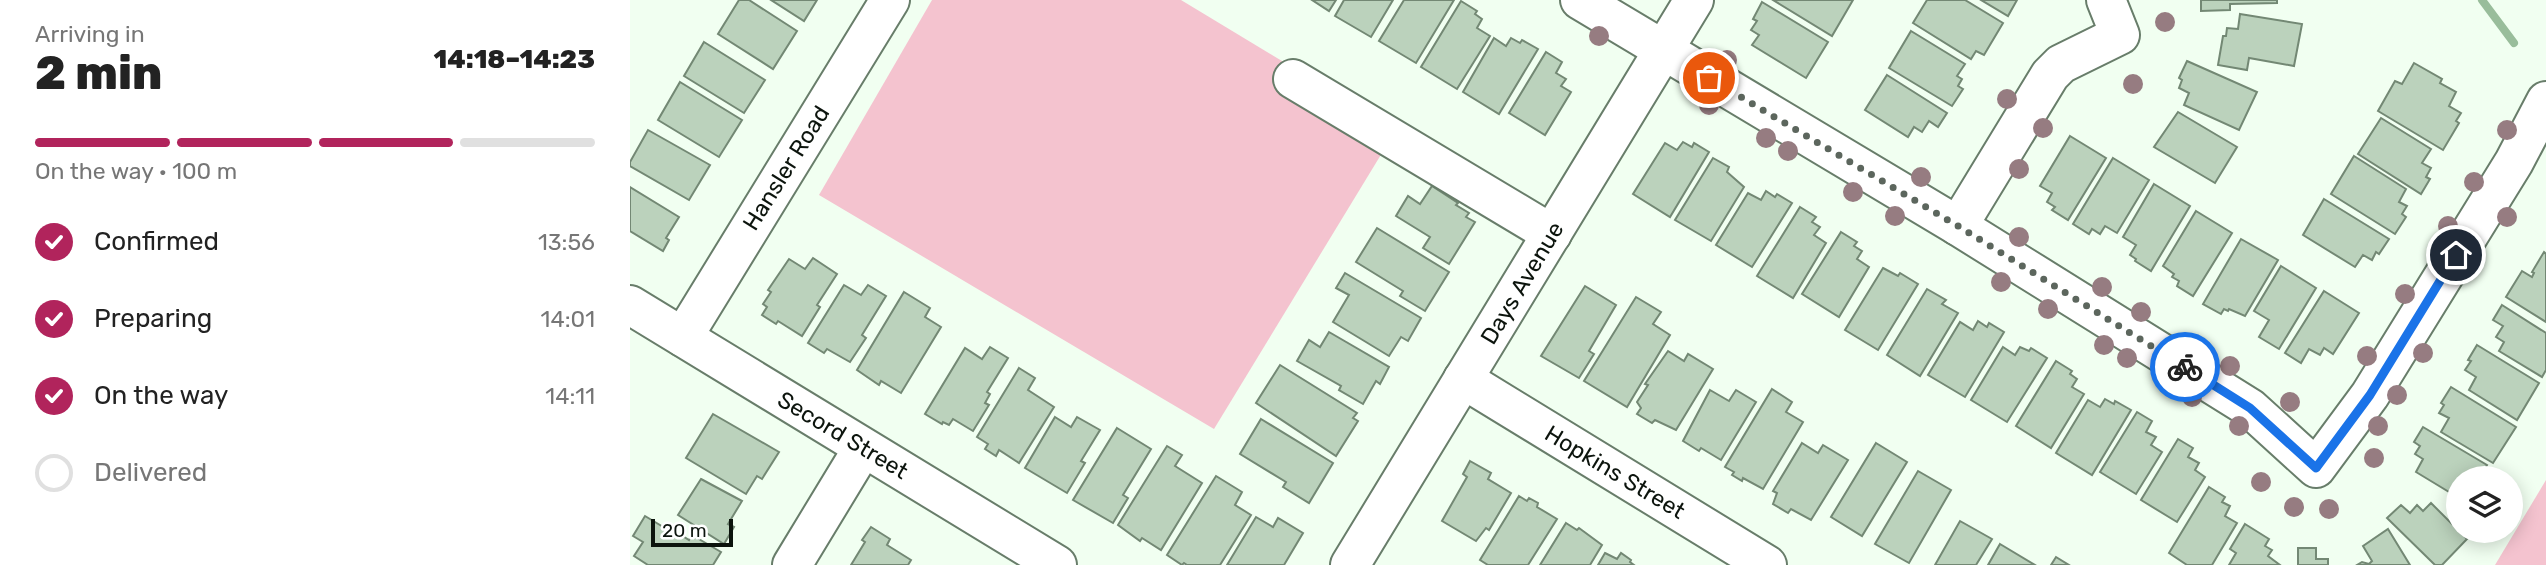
<!DOCTYPE html>
<html lang="en">
<head>
<meta charset="utf-8">
<style>
  :root { --surface:#fff; --page:#f2f2f2; --text:#222; --muted:#767676; --line:#e0e0e0; --accent:#b1245c }
  body { margin:0; font-family:Rubik,sans-serif; background:var(--page); color:var(--text); height:100vh; display:flex; flex-direction:column; font-size:26px; white-space:nowrap }
  * { box-sizing:border-box; margin:0 }
  p { font-size:23px; color:var(--muted) }
  .icon { flex:none; width:38px; height:38px; fill:none; stroke:currentColor; stroke-width:2; stroke-linecap:round; stroke-linejoin:round }
  .map { position:relative; flex:1; overflow:hidden }
  .side { display:flex; flex-direction:column; background:var(--surface); width:630px }
  .side>* { flex:none }
  .controls { position:absolute; left:1816px; top:466px; display:grid; gap:14px }
  .controls a { display:grid; place-items:center; width:77px; height:77px; border-radius:50%; background:var(--surface); box-shadow:0 4px 18px #0003; font-size:35px }
  .scale { position:absolute; left:21px; bottom:18px; width:82px; box-sizing:border-box; padding-left:7px; border:4px solid #0c140d; border-top:0; font-size:19px; line-height:24px; white-space:nowrap; color:#0c140d; -webkit-text-stroke:5px #fff; paint-order:stroke }
  .pin { position:absolute; display:grid; place-items:center; width:60px; height:60px; color:#fff; margin:-30px; border:4px solid #fff; border-radius:50%; box-shadow:0 2px 7px #0007 }
  .courier { position:absolute; display:grid; place-items:center; width:70px; height:70px; margin:-35px; border:5px solid #1a73e8; border-radius:50%; background:#fff; color:#222; box-shadow:0 2px 9px #0007 }
  .summary em { font-style:normal; font-weight:800 }
  .summary div { display:flex; flex-direction:column-reverse }
  .summary { display:flex; align-items:center; justify-content:space-between; height:119px; padding:0 35px }
  h1 { font-size:46px; font-weight:800; line-height:52px }
  .bar { display:grid; grid-template-columns:repeat(4,1fr); gap:10px 7px; align-content:center; height:84px; padding:0 35px }
  .bar i { height:9px; border-radius:5px; background:var(--line) }
  .bar .current { background:var(--accent) }
  .bar p { grid-column:span 4 }
  ol { padding:0 35px; list-style:none }
  li { display:flex; align-items:center; gap:21px; height:77px }
  li p { margin-inline-start:auto }
  li .icon { padding:7px; border-radius:50%; background:var(--accent); color:#fff; stroke-width:4 }
  li:last-child { color:var(--muted) }
  li i { width:38px; height:38px; border:4px solid var(--line); border-radius:50% }
  main { display:flex; flex:1; min-height:0 }
  .map>svg:first-child { display:block }
  .green { fill:#f4c3cf }
  .lines { fill:none; stroke-linecap:round; stroke-linejoin:round }
  .stream { stroke:#99bd9b; stroke-width:8 }
  .building { fill:#bbd2bc; stroke:#738874; stroke-width:2 }
  .minor-casing { stroke:#687d6a; stroke-width:42 }
  .minor { stroke:#fff; stroke-width:38 }
  .tree { fill:#967c81 }
  .done { stroke:#5c665d; stroke-width:7; stroke-dasharray:0 12.6 }
  .route { stroke:#1a73e8; stroke-width:9 }
  .labels { text-anchor:middle; stroke-width:5; stroke-linejoin:round; paint-order:stroke }
  .street-label { font-size:23px; fill:#0c140d; stroke:#fff }
</style>
</head>
<body>
<main>
<section class="side">
<div class="summary"><div><h1>2 min</h1><p>Arriving in</p></div><em>14:18–14:23</em></div>
<div class="bar"><i class="current"></i><i class="current"></i><i class="current"></i><i></i><p>On the way · 100 m</p></div>
<ol>
<li><svg class="icon" aria-label="check" viewBox="0 0 24 24"><path d="M5 12l5 5 9-10"/></svg>Confirmed<p>13:56</p></li>
<li><svg class="icon" aria-label="check" viewBox="0 0 24 24"><path d="M5 12l5 5 9-10"/></svg>Preparing<p>14:01</p></li>
<li><svg class="icon" aria-label="check" viewBox="0 0 24 24"><path d="M5 12l5 5 9-10"/></svg>On the way<p>14:11</p></li>
<li><i></i>Delivered</li>
</ol>
</section>
<div class="map">
<svg width="1916" height="565" viewBox="0 0 1916 565">
  <rect width="100%" height="100%" fill="#f1fff1"/>
  <!-- green -->
  <g class="green">
    <path d="M 302,0 L 551,0 L 766,130 L 584,429 L 189,195 Z"/>
    <path d="M 1916,480 L 1916,565 L 1865,565 Z"/>
  </g>
  <g class="lines">
    <!-- stream -->
    <path class="stream" d="M 1852,0 L 1884,43"/>
  </g>
  <!-- building -->
  <g class="building">
    <path d="M 109,0 L 119,0 L 167,31 L 143,69 L 88,34 Z"/>
    <path d="M 141,0 L 187,0 L 174,21 Z"/>
    <path d="M 682,0 L 706,0 L 699,11 Z"/>
    <path d="M 714,0 L 763,0 L 741,37 L 705,16 Z"/>
    <path d="M 774,0 L 824,0 L 786,63 L 749,41 Z"/>
    <path d="M 1143,0 L 1223,0 L 1202,36 Z"/>
    <path d="M 1297,0 L 1335,0 L 1373,23 L 1354,55 L 1346,51 L 1341,59 L 1283,23 Z"/>
    <path d="M 1351,0 L 1387,0 L 1378,16 Z"/>
    <path d="M 1571,0 L 1647,0 L 1647,3 L 1600,4 L 1600,10 L 1571,11 Z"/>
    <path d="M 831,1 L 847,11 L 845,14 L 852,19 L 847,28 L 860,36 L 827,89 L 791,67 Z"/>
    <path d="M 1132,2 L 1198,42 L 1176,78 L 1122,45 L 1129,35 L 1121,30 L 1127,21 L 1123,19 Z"/>
    <path d="M 1610,14 L 1672,24 L 1664,66 L 1619,58 L 1617,70 L 1588,65 L 1593,36 L 1596,36 L 1597,28 L 1608,29 Z"/>
    <path d="M 1281,31 L 1335,64 L 1327,76 L 1332,79 L 1328,86 L 1333,89 L 1322,106 L 1259,68 Z"/>
    <path d="M 864,38 L 876,46 L 881,38 L 890,43 L 892,40 L 908,49 L 869,114 L 833,92 Z"/>
    <path d="M 74,42 L 135,80 L 114,113 L 54,76 Z"/>
    <path d="M 916,52 L 932,62 L 926,73 L 936,79 L 931,86 L 941,92 L 915,135 L 879,113 Z"/>
    <path d="M 1557,61 L 1627,92 L 1609,130 L 1554,105 L 1559,93 L 1549,88 L 1552,80 L 1549,78 Z"/>
    <path d="M 1784,63 L 1812,79 L 1810,83 L 1826,92 L 1819,106 L 1831,113 L 1826,121 L 1829,123 L 1813,150 L 1748,111 L 1765,81 L 1772,84 Z"/>
    <path d="M 1257,75 L 1317,113 L 1308,127 L 1299,121 L 1292,132 L 1284,127 L 1278,137 L 1235,110 Z"/>
    <path d="M 50,82 L 112,120 L 89,157 L 28,120 Z"/>
    <path d="M 1548,112 L 1607,147 L 1585,183 L 1524,147 Z"/>
    <path d="M 1751,118 L 1801,149 L 1792,163 L 1801,168 L 1796,177 L 1800,179 L 1791,194 L 1728,154 Z"/>
    <path d="M 18,130 L 80,165 L 59,200 L 0,166 L 0,162 Z"/>
    <path d="M 1440,136 L 1476,158 L 1438,220 L 1422,210 L 1425,207 L 1417,202 L 1422,193 L 1410,186 Z"/>
    <path d="M 1053,142 L 1062,147 L 1064,143 L 1079,152 L 1040,217 L 1003,194 L 1035,143 L 1047,150 Z"/>
    <path d="M 1724,156 L 1776,189 L 1769,202 L 1777,206 L 1772,214 L 1776,217 L 1765,234 L 1701,194 Z"/>
    <path d="M 1083,158 L 1099,167 L 1097,172 L 1114,187 L 1081,241 L 1045,220 Z"/>
    <path d="M 1483,158 L 1519,180 L 1487,233 L 1475,226 L 1470,234 L 1462,229 L 1459,234 L 1443,224 Z"/>
    <path d="M 1524,184 L 1560,206 L 1521,271 L 1505,261 L 1506,259 L 1500,255 L 1506,245 L 1493,237 Z"/>
    <path d="M 802,186 L 828,203 L 826,205 L 839,213 L 836,217 L 845,222 L 819,264 L 793,248 L 800,237 L 766,216 L 778,196 L 790,204 Z"/>
    <path d="M 0,187 L 49,217 L 36,238 L 39,240 L 33,251 L 0,231 Z"/>
    <path d="M 1136,191 L 1145,197 L 1147,194 L 1162,203 L 1122,267 L 1086,245 L 1118,193 L 1131,200 Z"/>
    <path d="M 1694,199 L 1759,239 L 1749,254 L 1746,252 L 1742,260 L 1733,255 L 1725,267 L 1673,235 Z"/>
    <path d="M 1170,207 L 1186,217 L 1182,222 L 1190,227 L 1184,235 L 1196,243 L 1163,298 L 1127,276 Z"/>
    <path d="M 1566,211 L 1602,233 L 1563,296 L 1547,286 L 1549,281 L 1542,277 L 1544,274 L 1533,266 Z"/>
    <path d="M 747,228 L 819,272 L 795,311 L 770,296 L 773,291 L 726,262 Z"/>
    <path d="M 1211,232 L 1227,242 L 1224,246 L 1232,251 L 1227,259 L 1239,267 L 1209,317 L 1172,294 Z"/>
    <path d="M 1611,239 L 1648,260 L 1615,316 L 1599,309 L 1598,311 L 1594,309 L 1591,314 L 1573,304 Z"/>
    <path d="M 1914,252 L 1916,254 L 1916,322 L 1876,297 L 1892,271 L 1902,277 L 1904,273 L 1902,272 Z"/>
    <path d="M 183,258 L 207,274 L 187,305 L 190,307 L 172,336 L 148,321 L 146,324 L 132,315 L 137,307 L 133,304 L 141,292 L 138,290 L 159,259 L 175,269 Z"/>
    <path d="M 1651,266 L 1686,288 L 1649,349 L 1629,337 L 1639,320 L 1624,311 Z"/>
    <path d="M 1253,268 L 1268,276 L 1270,273 L 1288,284 L 1248,350 L 1215,330 Z"/>
    <path d="M 715,273 L 791,318 L 778,341 L 771,337 L 759,356 L 703,322 L 719,295 L 706,288 Z"/>
    <path d="M 214,285 L 231,295 L 238,285 L 256,296 L 232,335 L 236,338 L 220,362 L 197,349 L 194,353 L 178,343 Z"/>
    <path d="M 955,286 L 986,305 L 959,351 L 964,354 L 949,378 L 911,356 Z"/>
    <path d="M 1297,289 L 1316,300 L 1312,304 L 1328,313 L 1290,376 L 1257,355 Z"/>
    <path d="M 1694,291 L 1729,313 L 1703,354 L 1694,348 L 1690,355 L 1679,349 L 1671,363 L 1655,353 Z"/>
    <path d="M 274,292 L 300,308 L 295,317 L 311,327 L 271,393 L 251,381 L 249,385 L 227,370 Z"/>
    <path d="M 1006,297 L 1031,312 L 1023,324 L 1040,335 L 997,407 L 954,381 Z"/>
    <path d="M 1872,305 L 1916,333 L 1916,370 L 1912,377 L 1869,351 L 1874,342 L 1866,337 L 1873,326 L 1863,320 Z"/>
    <path d="M 1348,321 L 1357,327 L 1359,323 L 1374,332 L 1335,397 L 1298,375 L 1330,322 L 1343,330 Z"/>
    <path d="M 699,332 L 759,367 L 750,384 L 746,381 L 733,404 L 709,390 L 711,386 L 667,361 L 679,340 L 690,347 Z"/>
    <path d="M 1847,345 L 1909,383 L 1887,420 L 1839,390 L 1846,377 L 1835,370 L 1841,361 L 1838,360 Z"/>
    <path d="M 360,347 L 378,358 L 357,392 L 360,394 L 355,403 L 359,405 L 343,431 L 323,419 L 319,425 L 313,422 L 312,424 L 295,414 L 335,348 L 352,359 Z"/>
    <path d="M 1373,347 L 1385,355 L 1390,347 L 1399,351 L 1401,348 L 1417,358 L 1377,422 L 1341,400 Z"/>
    <path d="M 1038,351 L 1054,361 L 1058,354 L 1083,369 L 1046,430 L 1025,420 L 1022,423 L 1007,414 L 1011,408 L 1007,402 L 1018,385 L 1015,384 Z"/>
    <path d="M 1426,361 L 1442,371 L 1440,374 L 1447,379 L 1442,387 L 1454,394 L 1421,448 L 1386,426 Z"/>
    <path d="M 650,365 L 727,413 L 723,418 L 728,421 L 706,456 L 626,403 Z"/>
    <path d="M 389,368 L 405,378 L 398,390 L 424,407 L 389,463 L 369,450 L 366,456 L 355,449 L 358,444 L 347,437 Z"/>
    <path d="M 1821,387 L 1886,427 L 1863,463 L 1811,432 L 1819,418 L 1809,413 L 1814,405 L 1811,403 Z"/>
    <path d="M 1142,389 L 1162,402 L 1156,412 L 1173,422 L 1133,489 L 1113,478 L 1112,481 L 1102,475 L 1104,472 L 1095,467 Z"/>
    <path d="M 1080,390 L 1099,401 L 1106,390 L 1126,402 L 1091,460 L 1071,448 L 1069,451 L 1053,441 Z"/>
    <path d="M 1475,399 L 1484,404 L 1485,401 L 1501,410 L 1462,475 L 1426,453 L 1458,400 L 1470,407 Z"/>
    <path d="M 1507,412 L 1522,421 L 1516,432 L 1526,437 L 1521,445 L 1532,452 L 1506,494 L 1470,472 Z"/>
    <path d="M 83,414 L 149,452 L 132,479 L 127,476 L 116,494 L 56,458 Z"/>
    <path d="M 425,417 L 441,427 L 447,417 L 470,430 L 451,461 L 455,463 L 437,493 L 395,468 Z"/>
    <path d="M 631,419 L 703,463 L 679,503 L 653,487 L 656,482 L 610,454 Z"/>
    <path d="M 1793,427 L 1857,465 L 1849,478 L 1829,478 L 1829,498 L 1786,472 L 1793,459 L 1785,454 L 1790,446 L 1784,442 Z"/>
    <path d="M 487,428 L 521,449 L 493,495 L 498,498 L 483,523 L 443,500 Z"/>
    <path d="M 1548,439 L 1563,448 L 1558,457 L 1569,463 L 1565,470 L 1575,477 L 1547,522 L 1511,500 Z"/>
    <path d="M 1172,443 L 1188,453 L 1193,445 L 1218,460 L 1181,520 L 1161,509 L 1158,513 L 1143,504 L 1147,493 L 1143,491 Z"/>
    <path d="M 1246,443 L 1277,462 L 1232,536 L 1201,517 Z"/>
    <path d="M 537,446 L 552,455 L 545,466 L 572,483 L 531,550 L 512,538 L 510,541 L 488,525 Z"/>
    <path d="M 840,461 L 861,473 L 858,479 L 881,493 L 859,530 L 856,528 L 846,541 L 812,521 L 837,477 L 833,474 Z"/>
    <path d="M 1288,471 L 1321,490 L 1279,563 L 1245,544 Z"/>
    <path d="M 586,476 L 612,492 L 605,505 L 621,515 L 590,565 L 557,565 L 554,563 L 552,565 L 537,555 Z"/>
    <path d="M 71,479 L 112,501 L 98,524 L 104,527 L 94,544 L 48,515 Z"/>
    <path d="M 1579,487 L 1595,497 L 1592,502 L 1600,506 L 1595,516 L 1607,523 L 1582,565 L 1557,565 L 1539,553 Z"/>
    <path d="M 889,496 L 897,501 L 899,498 L 908,503 L 907,507 L 927,519 L 898,565 L 858,565 L 850,560 Z"/>
    <path d="M 1801,503 L 1837,539 L 1812,565 L 1805,565 L 1757,518 L 1771,505 L 1780,513 L 1787,505 L 1793,511 Z"/>
    <path d="M 15,516 L 50,537 L 51,535 L 59,540 L 62,535 L 91,552 L 83,565 L 18,565 L 4,556 L 13,542 L 3,536 Z"/>
    <path d="M 626,517 L 643,527 L 648,518 L 673,533 L 654,565 L 597,565 Z"/>
    <path d="M 1330,521 L 1362,539 L 1346,565 L 1305,565 Z"/>
    <path d="M 936,523 L 947,530 L 949,528 L 972,545 L 960,565 L 910,565 Z"/>
    <path d="M 1615,524 L 1639,539 L 1635,546 L 1642,550 L 1638,556 L 1650,565 L 1599,565 L 1606,553 L 1600,549 Z"/>
    <path d="M 241,527 L 260,539 L 257,545 L 281,560 L 278,565 L 221,565 L 235,542 L 232,540 Z"/>
    <path d="M 1758,529 L 1780,565 L 1727,565 L 1732,562 L 1739,564 L 1742,561 L 1733,546 Z"/>
    <path d="M 1370,544 L 1405,565 L 1358,565 Z"/>
    <path d="M 1668,548 L 1686,548 L 1686,559 L 1698,559 L 1698,565 L 1668,565 Z"/>
    <path d="M 975,553 L 987,559 L 991,553 L 1001,560 L 1000,562 L 1004,565 L 968,565 Z"/>
    <path d="M 1426,557 L 1439,565 L 1421,565 Z"/>
  </g>
  <g class="lines">
    <!-- minor casing -->
    <g class="minor-casing">
      <g id="minor">
        <path d="M 950,0 L 1328,226 L 1620,408 L 1686,468 L 1740,395 L 1884,162 L 1916,101"/>
        <path d="M 663,79 L 922,234"/>
        <path d="M 1328,226 L 1420,75 L 1431,64 L 1490,35 L 1476,0"/>
        <path d="M 0,305 L 427,565"/>
        <path d="M 53,337 L 260,0"/>
        <path d="M 833,379 L 1137,565"/>
        <path d="M 162,565 L 233,448"/>
        <path d="M 720,565 L 1064,0"/>
      </g>
    </g>
    <!-- minor -->
    <use href="#minor" class="minor"/>
  </g>
  <!-- trees -->
  <g class="tree">
    <circle cx="1535" cy="22" r="10"/>
    <circle cx="969" cy="36" r="10"/>
    <circle cx="1097" cy="60" r="10"/>
    <circle cx="1503" cy="84" r="10"/>
    <circle cx="1377" cy="99" r="10"/>
    <circle cx="1079" cy="105" r="10"/>
    <circle cx="1413" cy="128" r="10"/>
    <circle cx="1877" cy="130" r="10"/>
    <circle cx="1136" cy="138" r="10"/>
    <circle cx="1158" cy="151" r="10"/>
    <circle cx="1389" cy="169" r="10"/>
    <circle cx="1291" cy="177" r="10"/>
    <circle cx="1844" cy="182" r="10"/>
    <circle cx="1223" cy="192" r="10"/>
    <circle cx="1265" cy="216" r="10"/>
    <circle cx="1877" cy="217" r="10"/>
    <circle cx="1818" cy="226" r="10"/>
    <circle cx="1389" cy="237" r="10"/>
    <circle cx="1371" cy="282" r="10"/>
    <circle cx="1472" cy="287" r="10"/>
    <circle cx="1775" cy="294" r="10"/>
    <circle cx="1418" cy="309" r="10"/>
    <circle cx="1511" cy="312" r="10"/>
    <circle cx="1474" cy="345" r="10"/>
    <circle cx="1793" cy="353" r="10"/>
    <circle cx="1737" cy="356" r="10"/>
    <circle cx="1497" cy="358" r="10"/>
    <circle cx="1600" cy="366" r="10"/>
    <circle cx="1767" cy="395" r="10"/>
    <circle cx="1562" cy="397" r="10"/>
    <circle cx="1660" cy="402" r="10"/>
    <circle cx="1609" cy="426" r="10"/>
    <circle cx="1748" cy="426" r="10"/>
    <circle cx="1744" cy="458" r="10"/>
    <circle cx="1631" cy="482" r="10"/>
    <circle cx="1664" cy="507" r="10"/>
    <circle cx="1699" cy="509" r="10"/>
  </g>
  <g class="lines">
    <!-- done -->
    <path class="done" d="M 1079,78 L 1328,226 L 1555,367"/>
    <!-- route -->
    <path class="route" d="M 1555,367 L 1620,408 L 1686,468 L 1740,395 L 1826,255"/>
  </g>
  <g class="labels">
    <!-- street labels -->
    <g class="street-label">
      <text transform="translate(156 168) rotate(-58)" y="8">Hansler Road</text>
      <text transform="translate(892 283) rotate(-59)" y="8">Days Avenue</text>
      <text transform="translate(213 435) rotate(31)" y="8">Secord Street</text>
      <text transform="translate(985 472) rotate(31)" y="8">Hopkins Street</text>
    </g>
  </g>
</svg>
<div class="controls">
<a><svg class="icon" aria-label="layers" viewBox="0 0 24 24"><path d="M12 4l9 5-9 5-9-5zM3 14l9 5 9-5"/></svg></a>
</div>
<div class="scale">20 m</div>
<div class="pin" style="left:1079px;top:78px;background:#ea580c"><svg class="icon" aria-label="bag" viewBox="0 0 24 24"><path d="M5 8h14l-1 12H6zM9 8a3 3 0 0 1 6 0"/></svg></div>
<div class="pin" style="left:1826px;top:255px;background:#1f2937"><svg class="icon" aria-label="home" viewBox="0 0 24 24"><path d="M3 11l9-7 9 7M6 9v11h12V9"/></svg></div>
<div class="courier" style="left:1555px;top:367px"><svg class="icon" aria-label="bike" viewBox="0 0 24 24"><circle cx="6" cy="16" r="4"/><circle cx="18" cy="16" r="4"/><path d="M6 16l4-8h5l3 8M10 8l3 8H6M13 5h3"/></svg></div>
</div>
</main>
</body>
</html>
